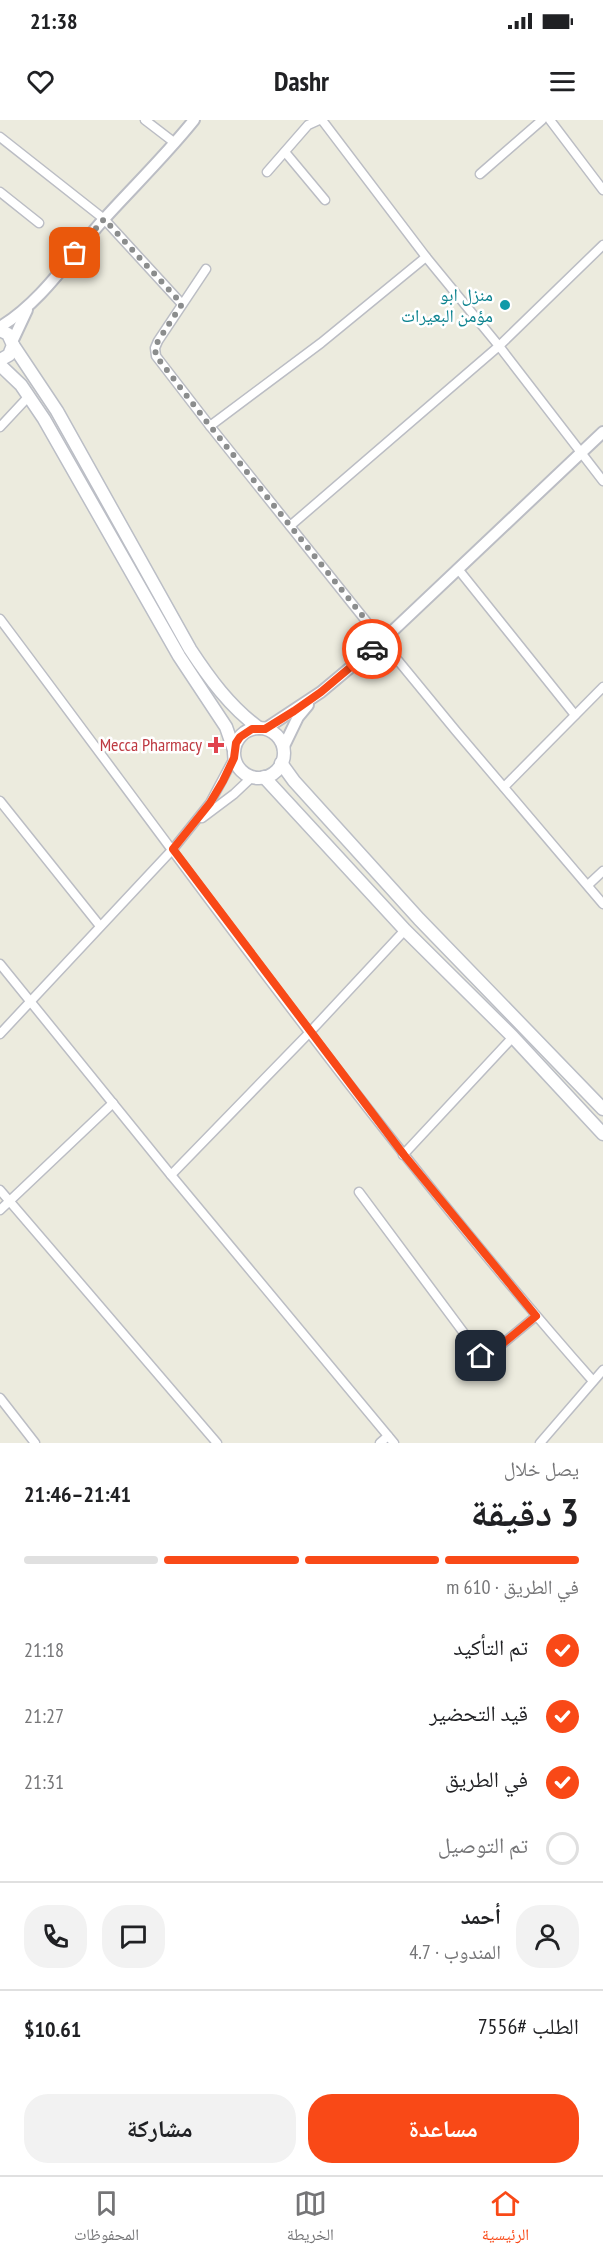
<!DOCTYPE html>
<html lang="ar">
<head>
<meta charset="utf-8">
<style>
  :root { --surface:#fff; --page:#f2f2f2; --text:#202124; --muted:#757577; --line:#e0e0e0; --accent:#f94917 }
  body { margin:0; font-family:"PT Sans Narrow","Noto Naskh Arabic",sans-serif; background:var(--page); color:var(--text); direction:rtl; height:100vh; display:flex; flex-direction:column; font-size:22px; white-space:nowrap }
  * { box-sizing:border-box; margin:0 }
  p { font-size:20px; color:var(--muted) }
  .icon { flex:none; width:33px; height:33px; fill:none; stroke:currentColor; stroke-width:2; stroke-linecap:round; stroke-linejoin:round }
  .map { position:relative; height:1323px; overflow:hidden; direction:ltr }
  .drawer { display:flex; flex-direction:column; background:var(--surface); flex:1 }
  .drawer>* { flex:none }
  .pin { position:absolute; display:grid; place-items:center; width:51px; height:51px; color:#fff; margin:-26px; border-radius:12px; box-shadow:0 3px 9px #0006 }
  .courier { position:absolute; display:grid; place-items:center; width:60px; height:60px; margin:-30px; border:4px solid #f94917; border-radius:50%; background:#fff; color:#222; box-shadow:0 2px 8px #0007 }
  .overview em { font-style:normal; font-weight:700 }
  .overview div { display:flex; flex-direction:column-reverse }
  .overview { display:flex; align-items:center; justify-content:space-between; height:102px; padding:0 24px }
  h1 { font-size:39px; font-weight:700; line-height:45px }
  .bar { display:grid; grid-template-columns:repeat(4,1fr); gap:9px 6px; align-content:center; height:72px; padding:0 24px }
  .bar i { height:8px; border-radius:4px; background:var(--line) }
  .bar .active { background:var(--accent) }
  .bar p { grid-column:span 4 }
  .line { display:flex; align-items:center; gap:15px; padding:0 24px; border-top:2px solid var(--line) }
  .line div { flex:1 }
  .round { display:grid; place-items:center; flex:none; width:63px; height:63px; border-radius:24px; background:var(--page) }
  ol { padding:0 24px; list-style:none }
  li { display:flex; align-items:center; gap:18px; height:66px }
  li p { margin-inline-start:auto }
  li .icon { padding:6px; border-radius:50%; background:var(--accent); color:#fff; stroke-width:4 }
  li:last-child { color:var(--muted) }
  li i { width:33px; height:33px; border:3px solid var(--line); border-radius:50% }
  .button { display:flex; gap:12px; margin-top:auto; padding:12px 24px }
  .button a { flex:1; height:69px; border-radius:24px; background:var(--accent); color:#fff; font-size:24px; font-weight:700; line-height:69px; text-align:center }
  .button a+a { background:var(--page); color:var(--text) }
  .status { display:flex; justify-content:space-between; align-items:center; height:42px; padding:0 30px; background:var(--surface); direction:ltr }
  .status svg { height:16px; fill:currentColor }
  header { display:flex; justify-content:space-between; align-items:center; height:78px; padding:0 24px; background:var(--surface); font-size:27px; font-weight:700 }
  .menu { display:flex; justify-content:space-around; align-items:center; height:84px; border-top:2px solid var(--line); background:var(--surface); font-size:16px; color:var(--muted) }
  .menu a { display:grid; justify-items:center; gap:3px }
  .menu .active { color:var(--accent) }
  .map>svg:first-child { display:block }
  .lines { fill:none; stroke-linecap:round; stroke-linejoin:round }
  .minor-casing { stroke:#bbbdc4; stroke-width:11 }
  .tertiary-casing { stroke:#bbbdc4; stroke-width:14 }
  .secondary-casing { stroke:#bbbec6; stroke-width:15 }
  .minor { stroke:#fff; stroke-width:8 }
  .tertiary { stroke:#fff; stroke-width:10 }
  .secondary { stroke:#fff; stroke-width:12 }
  .done { stroke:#8b8d8d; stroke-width:6; stroke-dasharray:0 10.8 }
  .route { stroke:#f94917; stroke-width:8 }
  .culture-dot { fill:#0f9aa8; stroke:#fff; stroke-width:2 }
  .health-dot { fill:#e0444e; stroke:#fff; stroke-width:2 }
  .labels { text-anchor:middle; stroke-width:5; stroke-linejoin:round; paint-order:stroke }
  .culture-label { font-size:18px; fill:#0d838f; stroke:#fff; text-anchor:end }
  .health-label { font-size:18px; fill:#be3a42; stroke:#fff; text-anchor:end }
</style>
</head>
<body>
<div class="status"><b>21:38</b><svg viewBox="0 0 49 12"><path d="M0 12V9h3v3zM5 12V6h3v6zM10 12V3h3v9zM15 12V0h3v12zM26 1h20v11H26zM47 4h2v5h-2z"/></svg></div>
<header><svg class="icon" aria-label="menu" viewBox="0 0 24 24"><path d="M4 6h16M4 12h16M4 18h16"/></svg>Dashr<svg class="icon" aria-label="heart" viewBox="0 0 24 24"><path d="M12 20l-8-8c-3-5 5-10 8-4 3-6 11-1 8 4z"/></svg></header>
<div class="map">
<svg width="603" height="1323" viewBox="0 0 603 1323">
  <rect width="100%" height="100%" fill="#ecebde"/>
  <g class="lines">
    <!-- minor casing -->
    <g class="minor-casing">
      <g id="minor">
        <path d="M 145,0 L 175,23"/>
        <path d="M 322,0 L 426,137 L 499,226 L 603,361"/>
        <path d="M 550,0 L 603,70"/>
        <path d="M 0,17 L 104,99 L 182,184"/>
        <path d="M 285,32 L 325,80"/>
        <path d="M 267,52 L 308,5 L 319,0"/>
        <path d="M 480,54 L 542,0"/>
        <path d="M 0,72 L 39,103"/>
        <path d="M 206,149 L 158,221 L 155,228 L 156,236 L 210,306 L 382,521 L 456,611 L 603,784"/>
        <path d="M 210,306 L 321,223 L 426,137"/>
        <path d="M 0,307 L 29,276"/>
        <path d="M 290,406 L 499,226 L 603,125"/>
        <path d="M 458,449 L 575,595"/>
        <path d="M 0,499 C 193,756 380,1020 593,1261"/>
        <path d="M 504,667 L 603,567"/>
        <path d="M 0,681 L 100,806"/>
        <path d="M 202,698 L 234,674 L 252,657"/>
        <path d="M 588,765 L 603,751"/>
        <path d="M 0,844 L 171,1055 L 394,1323"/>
        <path d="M 0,914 L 173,729 L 210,683 L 234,638"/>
        <path d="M 403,1035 L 513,917"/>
        <path d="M 171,1055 L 310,912 L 405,810"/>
        <path d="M 0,1070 L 217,1323"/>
        <path d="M 359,1072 L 481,1236 L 488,1236 L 536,1196"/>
        <path d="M 0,1090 L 113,983"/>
        <path d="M 0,1278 L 35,1323"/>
        <path d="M 380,1323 L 388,1316"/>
        <path d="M 540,1323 L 603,1250"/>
      </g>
    </g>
    <!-- tertiary casing -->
    <g class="tertiary-casing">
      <g id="tertiary">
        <path d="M 0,207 C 43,181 71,135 105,98 C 134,66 166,35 194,0"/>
        <path d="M 12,222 L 27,190"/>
        <path d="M 265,609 L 321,572 L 382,521 L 603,312"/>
        <path d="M 283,628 L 298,597 L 308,585"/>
      </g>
    </g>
    <!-- secondary casing -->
    <g class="secondary-casing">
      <g id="secondary">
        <path d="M 0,210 L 8,214 L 13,225 L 9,235 L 0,240"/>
        <path d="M 13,225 L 57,291 L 190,529 C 209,558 230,587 259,608"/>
        <path d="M 0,245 L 21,265 L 44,299 L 179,536 L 226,607 L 234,630"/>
        <circle cx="259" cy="633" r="25"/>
        <path d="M 281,643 L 294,661 L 419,799 L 603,989"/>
        <path d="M 264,657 L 405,810 L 513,917 L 603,1014"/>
      </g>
    </g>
    <!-- minor -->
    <use href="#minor" class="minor"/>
    <!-- tertiary -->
    <use href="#tertiary" class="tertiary"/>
    <!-- secondary -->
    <use href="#secondary" class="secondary"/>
  </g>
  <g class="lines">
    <!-- done -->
    <path class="done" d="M 75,133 L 104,99 L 182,184 L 158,221 L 155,228 L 156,236 L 210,306 L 382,520 L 372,529"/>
    <!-- route -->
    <path class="route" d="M 372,529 L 321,572 L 294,591 L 265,609 L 252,609 L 240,617 L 236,623 L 234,638 L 223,661 L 210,683 L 173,729 L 404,1035 L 536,1196 L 488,1236 L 481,1236"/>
  </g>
  <!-- markers -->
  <circle class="culture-dot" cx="505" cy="185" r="6"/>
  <path class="health-dot" d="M213 616h6v6h6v6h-6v6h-6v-6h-6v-6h6z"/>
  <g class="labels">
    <!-- culture labels -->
    <g class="culture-label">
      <text x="493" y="181">منزل ابو<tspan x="493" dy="21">مؤمن البعيرات</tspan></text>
    </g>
    <!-- health labels -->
    <g class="health-label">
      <text x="202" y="631">Mecca Pharmacy</text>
    </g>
  </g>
</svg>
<div class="pin" style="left:75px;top:133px;background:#ea580c"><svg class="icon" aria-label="bag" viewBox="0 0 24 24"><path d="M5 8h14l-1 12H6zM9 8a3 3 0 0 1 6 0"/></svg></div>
<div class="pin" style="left:481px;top:1236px;background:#1f2937"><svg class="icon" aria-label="home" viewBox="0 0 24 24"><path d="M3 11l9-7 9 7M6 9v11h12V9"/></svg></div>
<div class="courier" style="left:372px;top:529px"><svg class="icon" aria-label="car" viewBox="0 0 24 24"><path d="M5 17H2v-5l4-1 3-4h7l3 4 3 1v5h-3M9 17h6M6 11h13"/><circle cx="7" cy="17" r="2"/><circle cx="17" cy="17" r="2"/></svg></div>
</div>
<section class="drawer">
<div class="overview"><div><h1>3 دقيقة</h1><p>يصل خلال</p></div><em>21:41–21:46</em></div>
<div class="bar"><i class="active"></i><i class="active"></i><i class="active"></i><i></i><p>في الطريق · 610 m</p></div>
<ol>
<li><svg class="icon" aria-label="check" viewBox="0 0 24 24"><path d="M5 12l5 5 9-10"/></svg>تم التأكيد<p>21:18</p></li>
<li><svg class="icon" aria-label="check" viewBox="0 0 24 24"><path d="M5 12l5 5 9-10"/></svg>قيد التحضير<p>21:27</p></li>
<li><svg class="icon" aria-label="check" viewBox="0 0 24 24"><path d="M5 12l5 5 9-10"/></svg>في الطريق<p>21:31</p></li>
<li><i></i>تم التوصيل</li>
</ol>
<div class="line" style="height:108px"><a class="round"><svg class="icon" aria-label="person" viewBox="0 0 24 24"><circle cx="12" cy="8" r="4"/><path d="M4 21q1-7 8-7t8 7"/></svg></a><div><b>أحمد</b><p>المندوب · 4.7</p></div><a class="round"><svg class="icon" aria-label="chat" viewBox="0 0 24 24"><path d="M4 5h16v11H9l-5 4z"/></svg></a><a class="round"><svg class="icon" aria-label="phone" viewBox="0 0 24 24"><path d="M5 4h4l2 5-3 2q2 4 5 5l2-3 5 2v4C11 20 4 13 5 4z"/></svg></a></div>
<div class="line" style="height:78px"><div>الطلب #7556</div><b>$10.61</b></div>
<div class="button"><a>مساعدة</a><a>مشاركة</a></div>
</section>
<nav class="menu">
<a class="active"><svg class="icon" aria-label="home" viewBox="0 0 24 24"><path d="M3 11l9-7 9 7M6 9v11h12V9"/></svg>الرئيسية</a>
<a><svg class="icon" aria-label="map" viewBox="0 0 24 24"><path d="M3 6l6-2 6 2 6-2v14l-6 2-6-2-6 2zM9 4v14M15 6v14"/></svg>الخريطة</a>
<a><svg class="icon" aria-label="saved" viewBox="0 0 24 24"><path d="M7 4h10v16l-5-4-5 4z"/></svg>المحفوظات</a>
</nav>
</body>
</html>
